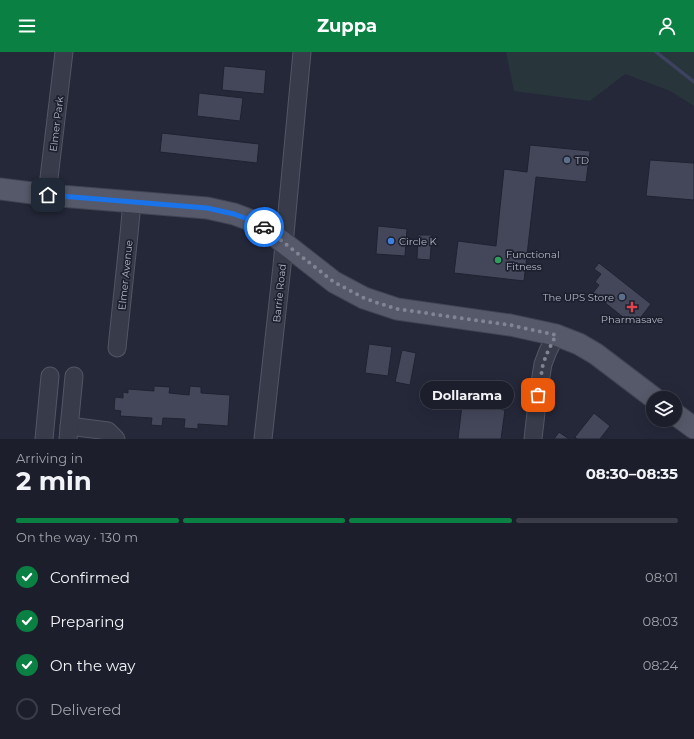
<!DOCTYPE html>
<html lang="en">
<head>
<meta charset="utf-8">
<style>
  :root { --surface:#1c1e2b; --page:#252733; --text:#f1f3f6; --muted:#a0a2a9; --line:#3a3c47; --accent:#0b8043 }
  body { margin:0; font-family:Montserrat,sans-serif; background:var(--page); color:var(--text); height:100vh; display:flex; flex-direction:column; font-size:15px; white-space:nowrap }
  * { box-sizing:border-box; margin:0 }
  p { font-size:13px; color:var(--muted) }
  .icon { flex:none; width:22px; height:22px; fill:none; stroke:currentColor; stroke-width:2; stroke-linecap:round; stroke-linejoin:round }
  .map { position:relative; height:387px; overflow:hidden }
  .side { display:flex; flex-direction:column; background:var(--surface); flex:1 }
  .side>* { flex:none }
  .buttons { position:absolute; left:646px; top:339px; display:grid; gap:8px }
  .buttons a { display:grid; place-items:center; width:36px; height:36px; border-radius:50%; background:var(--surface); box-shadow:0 4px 16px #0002,0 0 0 1px var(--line); font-size:20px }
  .pin { position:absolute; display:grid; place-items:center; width:34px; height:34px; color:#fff; margin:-17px; border-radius:8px; box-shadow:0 2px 6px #0006 }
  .courier { position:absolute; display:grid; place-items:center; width:40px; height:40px; margin:-20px; border:3px solid #1a73e8; border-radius:50%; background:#fff; color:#222; box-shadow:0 1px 5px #0007 }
  .bubble { position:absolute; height:28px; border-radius:14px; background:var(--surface); box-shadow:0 4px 16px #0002,0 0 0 1px var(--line); font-size:13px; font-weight:700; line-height:28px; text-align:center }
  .overview em { font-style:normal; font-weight:700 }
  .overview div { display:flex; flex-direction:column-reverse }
  .overview { display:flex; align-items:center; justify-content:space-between; height:68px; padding:0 16px }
  h1 { font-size:26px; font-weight:700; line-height:30px }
  .bar { display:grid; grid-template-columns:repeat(4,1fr); gap:6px 4px; align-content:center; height:48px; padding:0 16px }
  .bar i { height:5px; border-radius:3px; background:var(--line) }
  .bar .selected { background:var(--accent) }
  .bar p { grid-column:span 4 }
  ol { padding:0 16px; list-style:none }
  li { display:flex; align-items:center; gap:12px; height:44px }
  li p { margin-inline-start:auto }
  li .icon { padding:4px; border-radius:50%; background:var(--accent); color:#fff; stroke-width:4 }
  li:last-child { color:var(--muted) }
  li i { width:22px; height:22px; border:2px solid var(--line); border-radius:50% }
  header { display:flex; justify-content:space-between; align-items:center; height:52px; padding:0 16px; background:var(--accent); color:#fff; font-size:18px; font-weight:700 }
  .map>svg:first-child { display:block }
  .green { fill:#28353b }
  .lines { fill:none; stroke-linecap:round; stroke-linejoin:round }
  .stream { stroke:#3c4260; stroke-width:3.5 }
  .building { fill:#44475a; stroke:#1f2230 }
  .minor-casing { stroke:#535664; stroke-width:19 }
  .major-casing { stroke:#414452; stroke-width:23 }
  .minor { stroke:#383b49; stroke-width:17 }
  .major { stroke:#565969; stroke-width:21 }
  .done { stroke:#828494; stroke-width:4; stroke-dasharray:0 7.2 }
  .route { stroke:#1a73e8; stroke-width:5 }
  .service-dot { fill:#5c6f8a; stroke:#1d202e; stroke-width:1.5 }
  .shop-dot { fill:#3f7fe0; stroke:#1d202e; stroke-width:1.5 }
  .leisure-dot { fill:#2e9e5b; stroke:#1d202e; stroke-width:1.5 }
  .health-dot { fill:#e0444e; stroke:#1d202e; stroke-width:1.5 }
  .labels { text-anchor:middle; stroke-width:3.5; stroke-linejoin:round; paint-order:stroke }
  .street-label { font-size:10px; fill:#b4b6c5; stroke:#1d202e }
  .poi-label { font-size:10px; fill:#b4b6c5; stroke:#1d202e; text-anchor:start }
</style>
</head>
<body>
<header><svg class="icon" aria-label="menu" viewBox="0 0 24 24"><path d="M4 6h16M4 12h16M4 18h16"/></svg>Zuppa<svg class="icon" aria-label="person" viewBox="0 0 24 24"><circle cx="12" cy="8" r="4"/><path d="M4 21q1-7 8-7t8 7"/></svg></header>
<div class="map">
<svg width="694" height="387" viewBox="0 0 694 387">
  <rect width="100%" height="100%" fill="#252839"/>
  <!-- green -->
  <path class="green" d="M 506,0 L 694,0 L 694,54 L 670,39 L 625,22 L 590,49 L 514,39 Z"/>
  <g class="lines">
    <!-- stream -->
    <path class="stream" d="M 656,0 L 694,30"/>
  </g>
  <!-- building -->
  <g class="building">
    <path d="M 224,14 L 266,18 L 264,42 L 222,38 Z"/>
    <path d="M 199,41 L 243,46 L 240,69 L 197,64 Z"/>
    <path d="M 162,81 L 259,92 L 257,111 L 160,100 Z"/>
    <path d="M 530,93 L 590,99 L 586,130 L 536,125 L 524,229 L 454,221 L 458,189 L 496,194 L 504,117 L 527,120 Z"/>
    <path d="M 650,108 L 694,111 L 694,148 L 646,144 Z"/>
    <path d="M 378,174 L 407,177 L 405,204 L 376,202 Z"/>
    <path d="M 418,183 L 432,183 L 430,208 L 417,207 Z"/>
    <path d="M 599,211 L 651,252 L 634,274 L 593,241 L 599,233 L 595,230 L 601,222 L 594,217 Z"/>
    <path d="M 369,292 L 392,295 L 388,324 L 365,321 Z"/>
    <path d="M 402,298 L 416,301 L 410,333 L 395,330 Z"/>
    <path d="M 154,334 L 170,335 L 169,341 L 189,343 L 190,334 L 201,335 L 201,341 L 230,343 L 228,374 L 198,372 L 198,377 L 184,376 L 185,367 L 163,366 L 162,374 L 151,373 L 152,366 L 120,364 L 121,359 L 114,358 L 115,345 L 123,346 L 123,340 L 128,341 L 128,337 L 154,339 Z"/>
    <path d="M 462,353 L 505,358 L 501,387 L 458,387 Z"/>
    <path d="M 594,361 L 610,374 L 600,387 L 577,387 L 575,385 Z"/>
    <path d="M 559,380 L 569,387 L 554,387 Z"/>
  </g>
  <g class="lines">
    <!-- minor casing -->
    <g class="minor-casing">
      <g id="minor">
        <path d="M 48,143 L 49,126 L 64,0"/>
        <path d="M 117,296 L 129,182 L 132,150"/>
        <path d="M 69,374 L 108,379 L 116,387"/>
        <path d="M 44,387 L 50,324"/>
        <path d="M 68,387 L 74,324"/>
        <path d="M 263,387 L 282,214 L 302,0"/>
        <path d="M 533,387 L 538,343 L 543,312 L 548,299 L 556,283"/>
      </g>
    </g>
    <!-- major casing -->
    <g class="major-casing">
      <g id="major">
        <path d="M 0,137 L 48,143 L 207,156 L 234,162 L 250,168 L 266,177 L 334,230 L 364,246 L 397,257 L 510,273 L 556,283 L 579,292 L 596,302 L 654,346"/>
        <path d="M 675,362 L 694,376"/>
      </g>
    </g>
    <!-- minor -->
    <use href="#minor" class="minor"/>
    <!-- major -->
    <use href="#major" class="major"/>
  </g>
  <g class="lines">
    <!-- done -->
    <path class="done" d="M 264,175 L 334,230 L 364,246 L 375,250 L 397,257 L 510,273 L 556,283 L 548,299 L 543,312 L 538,343"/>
    <!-- route -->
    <path class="route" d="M 48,143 L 207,156 L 234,162 L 250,168 L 264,175"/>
  </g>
  <!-- markers -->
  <g class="service-dot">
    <circle cx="567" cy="108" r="4"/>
    <circle cx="622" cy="245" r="4"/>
  </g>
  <circle class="shop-dot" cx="391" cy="189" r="4"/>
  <circle class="leisure-dot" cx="498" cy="208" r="4"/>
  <path class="health-dot" d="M630 249h4v4h4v4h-4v4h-4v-4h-4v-4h4z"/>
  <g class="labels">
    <!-- street labels -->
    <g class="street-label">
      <text transform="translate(56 72) rotate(-83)" y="4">Elmer Park</text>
      <text transform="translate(125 223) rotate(-84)" y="4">Elmer Avenue</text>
      <text transform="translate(279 241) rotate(-84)" y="4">Barrie Road</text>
    </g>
    <!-- poi labels -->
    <g class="poi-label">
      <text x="575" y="112">TD</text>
      <text x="399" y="193">Circle K</text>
      <text x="506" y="206">Functional<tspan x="506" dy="12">Fitness</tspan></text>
      <text x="614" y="249" text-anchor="end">The UPS Store</text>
      <text x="632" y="271" text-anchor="middle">Pharmasave</text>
    </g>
  </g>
</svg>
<div class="buttons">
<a><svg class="icon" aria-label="layers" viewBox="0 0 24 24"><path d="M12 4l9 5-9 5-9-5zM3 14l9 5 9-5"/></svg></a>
</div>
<div class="pin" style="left:538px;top:343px;background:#ea580c"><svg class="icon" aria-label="bag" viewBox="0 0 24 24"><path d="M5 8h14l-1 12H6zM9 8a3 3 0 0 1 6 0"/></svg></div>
<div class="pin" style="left:48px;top:143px;background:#1f2937"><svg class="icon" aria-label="home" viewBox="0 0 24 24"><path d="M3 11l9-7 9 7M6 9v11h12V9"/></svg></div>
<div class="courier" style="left:264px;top:175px"><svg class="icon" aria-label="car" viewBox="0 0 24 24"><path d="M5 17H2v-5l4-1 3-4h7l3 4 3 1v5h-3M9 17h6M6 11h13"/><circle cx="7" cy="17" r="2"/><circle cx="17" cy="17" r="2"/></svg></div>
<div class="bubble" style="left:420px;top:329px;width:94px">Dollarama</div>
</div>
<section class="side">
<div class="overview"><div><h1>2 min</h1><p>Arriving in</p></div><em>08:30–08:35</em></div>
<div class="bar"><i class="selected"></i><i class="selected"></i><i class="selected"></i><i></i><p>On the way · 130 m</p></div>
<ol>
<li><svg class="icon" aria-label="check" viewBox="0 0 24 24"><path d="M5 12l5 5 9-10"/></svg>Confirmed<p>08:01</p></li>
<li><svg class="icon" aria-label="check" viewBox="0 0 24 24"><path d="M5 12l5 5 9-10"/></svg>Preparing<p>08:03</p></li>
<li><svg class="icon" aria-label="check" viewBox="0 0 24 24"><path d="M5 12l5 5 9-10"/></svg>On the way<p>08:24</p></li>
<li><i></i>Delivered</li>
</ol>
</section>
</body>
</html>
